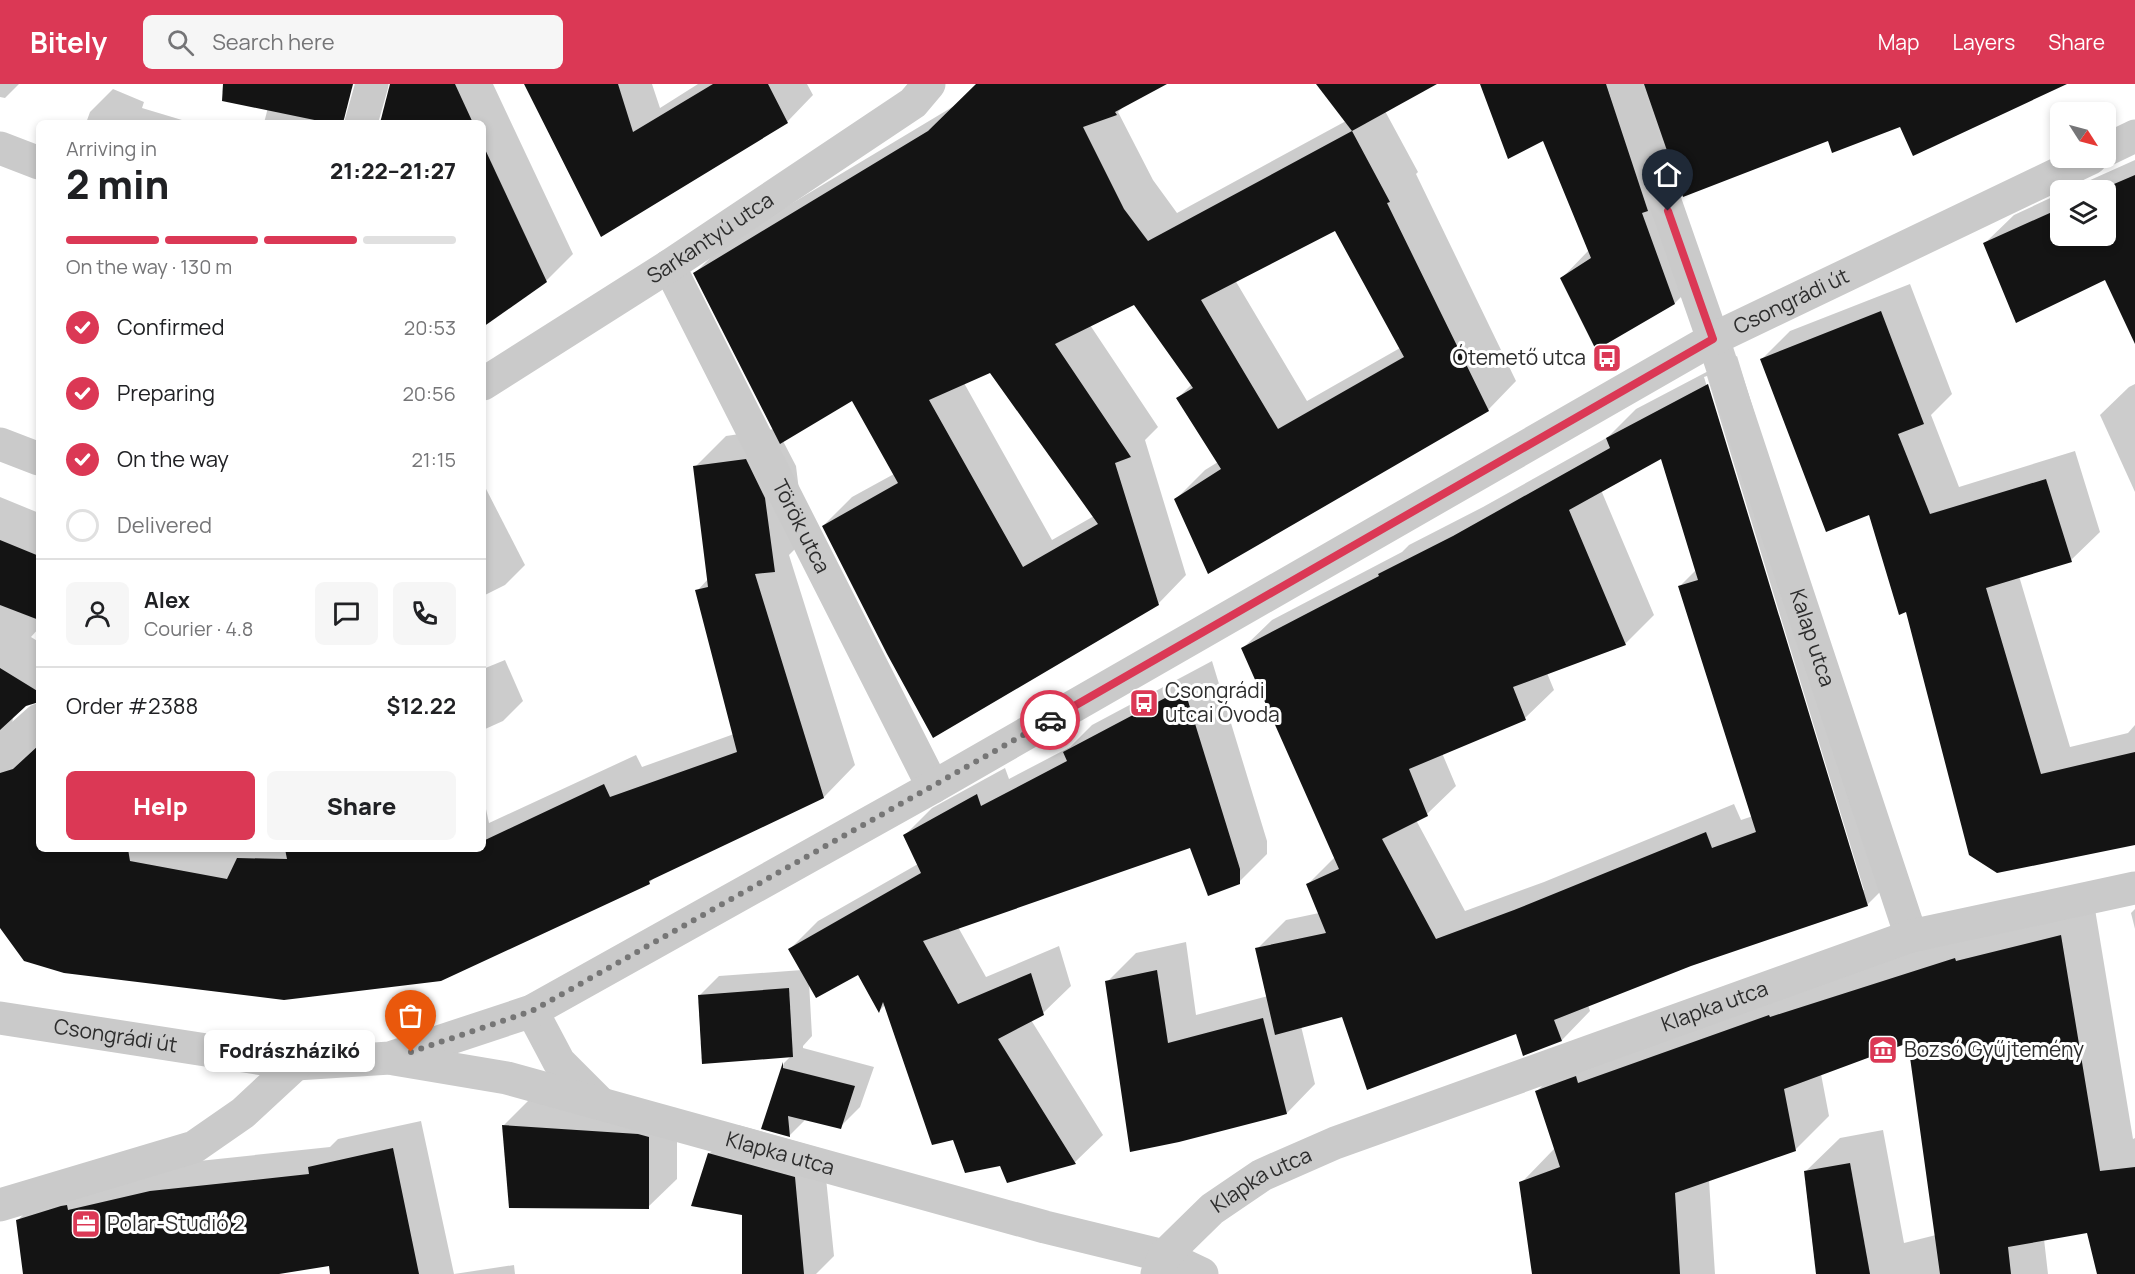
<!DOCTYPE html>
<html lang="en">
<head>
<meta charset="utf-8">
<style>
  :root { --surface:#fff; --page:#f6f6f6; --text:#202124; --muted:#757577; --line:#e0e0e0; --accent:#db3855 }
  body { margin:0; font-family:Manrope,sans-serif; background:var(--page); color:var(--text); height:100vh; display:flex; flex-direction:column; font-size:22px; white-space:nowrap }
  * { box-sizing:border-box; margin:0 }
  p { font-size:20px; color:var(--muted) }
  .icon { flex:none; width:33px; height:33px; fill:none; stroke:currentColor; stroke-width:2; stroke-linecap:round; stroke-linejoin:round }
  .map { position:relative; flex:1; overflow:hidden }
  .panel { position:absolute; left:36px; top:36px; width:450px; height:732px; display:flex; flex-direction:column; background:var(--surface); border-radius:9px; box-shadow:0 3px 9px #0003 }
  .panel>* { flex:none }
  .needle { width:39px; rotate:126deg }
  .fabs { position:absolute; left:2050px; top:18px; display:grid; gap:12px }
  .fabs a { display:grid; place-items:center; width:66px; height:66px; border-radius:9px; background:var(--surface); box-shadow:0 3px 9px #0003; font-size:30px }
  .pin { position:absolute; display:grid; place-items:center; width:51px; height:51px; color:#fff; margin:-62px -26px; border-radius:50% 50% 50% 0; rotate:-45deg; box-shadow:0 0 6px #0007 }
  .pin .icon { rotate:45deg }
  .courier { position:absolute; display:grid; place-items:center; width:60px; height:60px; margin:-30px; border:4px solid #db3855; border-radius:50%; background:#fff; color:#222; box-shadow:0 2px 8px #0007 }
  .bubble { position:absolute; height:42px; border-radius:9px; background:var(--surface); box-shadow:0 3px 9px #0003; font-size:20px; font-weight:800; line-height:42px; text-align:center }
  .head em { font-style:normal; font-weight:800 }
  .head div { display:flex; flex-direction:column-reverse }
  .head { display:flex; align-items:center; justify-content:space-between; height:102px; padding:0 30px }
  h1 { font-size:39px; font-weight:800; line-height:45px }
  .bar { display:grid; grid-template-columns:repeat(4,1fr); gap:9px 6px; align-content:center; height:72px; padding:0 30px }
  .bar i { height:8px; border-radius:4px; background:var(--line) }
  .bar .selected { background:var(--accent) }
  .bar p { grid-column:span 4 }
  .line { display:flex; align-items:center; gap:15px; padding:0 30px; border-top:2px solid var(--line) }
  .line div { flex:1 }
  .round { display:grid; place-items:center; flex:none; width:63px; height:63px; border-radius:9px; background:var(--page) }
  ol { padding:0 30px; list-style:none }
  li { display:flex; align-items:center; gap:18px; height:66px }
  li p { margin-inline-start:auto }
  li .icon { padding:6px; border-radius:50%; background:var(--accent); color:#fff; stroke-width:4 }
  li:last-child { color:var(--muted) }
  li i { width:33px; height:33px; border:3px solid var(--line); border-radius:50% }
  .button { display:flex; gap:12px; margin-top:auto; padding:12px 30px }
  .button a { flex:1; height:69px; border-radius:9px; background:var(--accent); color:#fff; font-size:24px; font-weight:800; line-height:69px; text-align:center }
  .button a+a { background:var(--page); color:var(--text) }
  header { display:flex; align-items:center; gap:36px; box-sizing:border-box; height:84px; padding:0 30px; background:var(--accent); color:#fff }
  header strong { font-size:28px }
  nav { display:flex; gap:33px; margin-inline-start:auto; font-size:21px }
  .search { width:420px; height:54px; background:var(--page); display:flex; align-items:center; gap:15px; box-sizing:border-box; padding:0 21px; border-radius:9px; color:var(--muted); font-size:22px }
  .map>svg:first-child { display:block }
  .shadow { fill:#0003; fill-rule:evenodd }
  .building { fill:#141414; fill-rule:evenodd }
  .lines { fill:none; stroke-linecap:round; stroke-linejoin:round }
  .minor { stroke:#cacaca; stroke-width:33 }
  .done { stroke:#767676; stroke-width:6; stroke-dasharray:0 10.8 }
  .route { stroke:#db3855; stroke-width:8 }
  .labels { text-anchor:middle; stroke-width:6; stroke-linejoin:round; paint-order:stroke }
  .street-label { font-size:21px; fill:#2d2d2d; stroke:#fff }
  .poi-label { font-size:21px; fill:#2d2d2d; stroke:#fff; text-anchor:start }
</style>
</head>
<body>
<header>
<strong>Bitely</strong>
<div class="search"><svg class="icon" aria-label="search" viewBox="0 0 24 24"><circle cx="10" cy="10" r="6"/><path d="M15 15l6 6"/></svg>Search here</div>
<nav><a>Map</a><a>Layers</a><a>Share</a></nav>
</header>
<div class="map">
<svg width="2135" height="1190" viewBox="0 0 2135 1190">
  <rect width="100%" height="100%" fill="#fff"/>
  <!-- shadow -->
  <g class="shadow">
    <path d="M 0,0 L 19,0 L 5,14 L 0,13 Z"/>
    <path d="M 274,0 L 337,0 L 327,39 L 264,39 Z"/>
    <path d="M 391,0 L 493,0 L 573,170 L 546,197 L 483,241 L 483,39 L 382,39 Z"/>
    <path d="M 526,0 L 652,0 L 660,24 L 698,0 L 807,0 L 813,11 L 787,38 L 601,150 Z"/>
    <path d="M 978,0 L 1164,0 L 1125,21 L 1118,28 L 1153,96 L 1177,129 L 1346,37 L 1328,0 L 1434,0 L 1385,27 L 1418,88 L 1416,90 L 1516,297 L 1488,326 L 1176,415 L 1205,386 L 1218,378 L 1178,314 L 1192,300 L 1134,219 L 1090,241 L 1158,343 L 1145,356 L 1186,491 L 1158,520 L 823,442 L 852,413 L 894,390 L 852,315 L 783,357 L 796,382 L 805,455 L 789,471 L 855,681 L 824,713 L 655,793 L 649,799 L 0,841 L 0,413 L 39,429 L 39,544 L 31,553 L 39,558 L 39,616 L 26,620 L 13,632 L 12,644 L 39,657 L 39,765 L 483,765 L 483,711 L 489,739 L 636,671 L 642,683 L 734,650 L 697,507 L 709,494 L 695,383 L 726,352 L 775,345 L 695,189 L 724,160 L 959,19 ZM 1335,145 L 1400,264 L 1307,317 L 1235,196 ZM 991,288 L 1094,432 L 1052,456 L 964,299 Z"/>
    <path d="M 1482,0 L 2063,0 L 1901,41 L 1829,55 L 1678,95 L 1672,100 L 1705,189 L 1675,219 L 1562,194 L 1589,166 L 1544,55 Z"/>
    <path d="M 113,5 L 144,18 L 142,24 L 192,39 L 86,39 L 90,28 Z"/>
    <path d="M 2135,76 L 2135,257 L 2105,194 L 1985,159 L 2014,131 L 2061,109 L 2061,152 L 2106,152 L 2106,106 L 2068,106 Z"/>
    <path d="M 1910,200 L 1952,310 L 1931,331 L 1959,403 L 2075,367 L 2100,448 L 2071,476 L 2019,492 L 2070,663 L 2128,649 L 2135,641 L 2135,759 L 1997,787 L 1907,526 L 1870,429 L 1761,276 L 1790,247 Z"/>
    <path d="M 1737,272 L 1896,792 L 1867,821 L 1691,881 L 1588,921 L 1590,927 L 1562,956 L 1517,948 L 1343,932 L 1301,942 L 1315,1000 L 1287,1029 L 1178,1057 L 1107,898 L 1136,869 L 1186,858 L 1196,931 L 1268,912 L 1257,865 L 1286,836 L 1319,829 L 1308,800 L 1335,773 L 1243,564 L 1272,536 L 1402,468 L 1409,461 L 1483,423 L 1608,353 L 1636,325 ZM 1707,292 L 1864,806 L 1861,806 L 1704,293 ZM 1662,373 L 1697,485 L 1679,503 L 1753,732 L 1741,736 L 1734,720 L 1544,798 L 1465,827 L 1416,736 L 1427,730 L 1456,702 L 1442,669 L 1525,634 L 1554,606 L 1547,589 L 1625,560 L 1654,531 L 1601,406 Z"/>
    <path d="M 2135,300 L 2135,408 L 2100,331 L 2129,303 Z"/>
    <path d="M 483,399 L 525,481 L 505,501 L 483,512 Z"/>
    <path d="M 505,576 L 523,617 L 503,637 L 483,646 L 483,585 Z"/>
    <path d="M 1212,577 L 1267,757 L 1267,770 L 1239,798 L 1190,762 L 958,843 L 986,893 L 1059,862 L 1071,902 L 1043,929 L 1031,936 L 1103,1051 L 1075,1078 L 1008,1097 L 1001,1080 L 954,1054 L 885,921 L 879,927 L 858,889 L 809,898 L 812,952 L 803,962 L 803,964 L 874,983 L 860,1023 L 840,1043 L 806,1035 L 790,1051 L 763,1044 L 784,979 L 791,972 L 699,912 L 719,892 L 802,886 L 790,865 L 818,837 L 918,780 L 904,752 L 932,724 L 1005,684 L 1009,695 L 1070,663 L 1092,641 Z"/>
    <path d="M 2094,819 L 2133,1055 L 2135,1054 L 2135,1190 L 2098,1190 L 2088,1147 L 2044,1155 L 2048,1190 L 1818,1190 L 1806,1087 L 1840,1054 L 1883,1046 L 1904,1159 L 1936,1151 L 1909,957 L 1821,990 L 1829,1032 L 1795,1066 L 1709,1096 L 1715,1190 L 1533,1190 L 1521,1099 L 1555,1064 L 1536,1008 L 1570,974 L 1988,842 Z"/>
    <path d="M 2135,825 L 2135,845 L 2131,829 Z"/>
    <path d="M 532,1013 L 677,1024 L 677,1095 L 648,1123 L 504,1041 Z"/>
    <path d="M 421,1037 L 454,1190 L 514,1181 L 515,1190 L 332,1190 L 330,1181 L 269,1190 L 25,1190 L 18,1136 L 46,1107 L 180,1079 L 330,1063 L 338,1055 Z"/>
    <path d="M 738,1041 L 823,1065 L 834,1172 L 816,1190 L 743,1190 L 744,1130 L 709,1070 Z"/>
  </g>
  <!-- building -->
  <g class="building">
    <path d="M 223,0 L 353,0 L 343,39 L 329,39 L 222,17 Z"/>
    <path d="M 390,0 L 455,0 L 473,39 L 380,39 Z"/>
    <path d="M 524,0 L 618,0 L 633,48 L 713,0 L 768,0 L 788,39 L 601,153 Z"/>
    <path d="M 976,0 L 1167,0 L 1115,28 L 1117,31 L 1083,43 L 1124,125 L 1148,157 L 1352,47 L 1390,118 L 1387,119 L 1489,327 L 1208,490 L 1174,415 L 1221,385 L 1176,314 L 1193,304 L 1134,221 L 1055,260 L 1131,373 L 1115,379 L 1159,521 L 933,654 L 887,570 L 822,442 L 898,399 L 852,317 L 780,360 L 693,189 L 928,47 ZM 1335,147 L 1404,273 L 1278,345 L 1201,216 ZM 990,289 L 1098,440 L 1023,483 L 929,316 Z"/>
    <path d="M 1316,0 L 1437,0 L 1352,47 Z"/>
    <path d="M 1480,0 L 1606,0 L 1648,127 L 1642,129 L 1675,220 L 1596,266 L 1560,194 L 1591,174 L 1543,57 L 1508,75 Z"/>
    <path d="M 1644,0 L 2067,0 L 1913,72 L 1900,43 L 1832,69 L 1828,57 L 1683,113 Z"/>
    <path d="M 483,61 L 547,198 L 483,243 Z"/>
    <path d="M 2135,91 L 2135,260 L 2105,196 L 2016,239 L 1983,159 L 2061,124 L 2061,152 L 2106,152 L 2106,106 L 2100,106 Z"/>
    <path d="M 1881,227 L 1924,340 L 1898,350 L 1930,430 L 2046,395 L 2072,478 L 1986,504 L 2041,690 L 2135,668 L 2135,761 L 1997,789 L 1969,771 L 1906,528 L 1899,531 L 1869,431 L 1826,448 L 1760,275 Z"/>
    <path d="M 1708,300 L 1868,822 L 1691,882 L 1554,936 L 1562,957 L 1523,972 L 1516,950 L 1367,1006 L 1342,933 L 1275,951 L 1255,864 L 1326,849 L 1306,800 L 1339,785 L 1241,564 L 1379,492 L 1378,490 L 1453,452 L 1610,364 L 1606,354 ZM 1661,375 L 1698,496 L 1678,502 L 1756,748 L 1712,764 L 1706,748 L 1514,826 L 1436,855 L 1382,755 L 1428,732 L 1409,685 L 1526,636 L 1513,603 L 1626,561 L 1569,426 Z"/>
    <path d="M 746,375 L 765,414 L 775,488 L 755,490 L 824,714 L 649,797 L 650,800 L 441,897 L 284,916 L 64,889 L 24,877 L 0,844 L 0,689 L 13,685 L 39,661 L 39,765 L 128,765 L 130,777 L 227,795 L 237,774 L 287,775 L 285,765 L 483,765 L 483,757 L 604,700 L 610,713 L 737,668 L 695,506 L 708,503 L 693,382 Z"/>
    <path d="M 0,456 L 39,472 L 39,536 L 0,521 Z"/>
    <path d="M 0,584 L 39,608 L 39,618 L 26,622 L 0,646 Z"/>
    <path d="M 1184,604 L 1240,785 L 1240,800 L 1208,812 L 1190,764 L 923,857 L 958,920 L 1031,889 L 1044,931 L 998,955 L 1076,1080 L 1007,1099 L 1000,1082 L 965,1089 L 953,1056 L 932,1061 L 883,918 L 879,929 L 858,891 L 816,914 L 788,865 L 921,789 L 903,751 L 977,710 L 981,722 L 1067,677 L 1063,668 Z"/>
    <path d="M 2061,851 L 2100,1087 L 2135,1083 L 2135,1190 L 2097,1190 L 2087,1149 L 2008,1163 L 2011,1190 L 1940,1190 L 1908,959 L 1784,1005 L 1796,1067 L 1675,1109 L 1680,1190 L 1532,1190 L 1519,1098 L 1560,1083 L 1535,1007 L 1576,992 L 1578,999 L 1769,931 L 1770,933 L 1955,874 L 1956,877 Z"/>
    <path d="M 1157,886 L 1168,959 L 1263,934 L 1287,1030 L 1179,1058 L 1130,1068 L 1105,897 Z"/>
    <path d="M 789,904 L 793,973 L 702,980 L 698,911 Z"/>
    <path d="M 783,978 L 783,984 L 855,1002 L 841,1045 L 788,1032 L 790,1053 L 761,1045 Z"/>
    <path d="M 502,1041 L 638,1050 L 649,1053 L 649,1125 L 509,1124 Z"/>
    <path d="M 393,1064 L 419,1190 L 330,1190 L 329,1182 L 279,1190 L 23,1190 L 16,1136 L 61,1122 L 67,1121 L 68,1126 L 150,1107 L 309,1090 L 308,1083 Z"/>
    <path d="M 708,1069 L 795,1093 L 804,1190 L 742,1190 L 742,1131 L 691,1122 Z"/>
    <path d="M 1850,1079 L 1870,1190 L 1816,1190 L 1804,1087 Z"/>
  </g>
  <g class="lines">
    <!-- minor -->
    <g class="minor">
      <path id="s1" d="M 1624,0 L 1713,255 L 1911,852"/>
      <path d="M 361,39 L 372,0"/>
      <path d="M 0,64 L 39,79"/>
      <path d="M 2106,66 L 2135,52"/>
      <path id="s2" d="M 669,182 L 933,703"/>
      <path id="s3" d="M 483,300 L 669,182 L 913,19 L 929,0"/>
      <path d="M 0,360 L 39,375"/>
      <path d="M 0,671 L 39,636"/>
      <path d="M 532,927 L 559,978 L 599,1018"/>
      <path id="s4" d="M 0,934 L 296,980 L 390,974 L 532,927 L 933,703 L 1713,255 L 2091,74"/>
      <path id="s5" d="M 394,975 L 507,994 L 1045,1143 L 1164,1172 L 1202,1190"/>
      <path d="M 0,1121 L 194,1063 L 243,1029 L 296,980"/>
      <path id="s6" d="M 1157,1190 L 1164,1172 L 1212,1125 L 1262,1091 L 1335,1059 L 1911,852 L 2135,804"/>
    </g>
  </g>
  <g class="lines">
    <!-- done -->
    <path class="done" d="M 411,968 L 532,927 L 1050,636"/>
    <!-- route -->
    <path class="route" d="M 1050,636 L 1713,255 L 1668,127"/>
  </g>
  <!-- icons -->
  <defs>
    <g id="bus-square" transform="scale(1.5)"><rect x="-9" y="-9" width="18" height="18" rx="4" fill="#db3855" stroke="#fff"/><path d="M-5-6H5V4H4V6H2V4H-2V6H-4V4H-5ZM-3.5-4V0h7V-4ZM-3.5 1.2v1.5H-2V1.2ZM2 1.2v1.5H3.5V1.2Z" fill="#fff"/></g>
    <g id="museum-square" transform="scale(1.5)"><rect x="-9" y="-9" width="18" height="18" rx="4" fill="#db3855" stroke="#fff"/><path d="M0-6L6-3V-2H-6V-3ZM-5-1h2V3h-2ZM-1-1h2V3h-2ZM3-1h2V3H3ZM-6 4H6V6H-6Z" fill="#fff"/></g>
    <g id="office-square" transform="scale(1.5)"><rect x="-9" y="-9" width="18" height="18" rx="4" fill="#db3855" stroke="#fff"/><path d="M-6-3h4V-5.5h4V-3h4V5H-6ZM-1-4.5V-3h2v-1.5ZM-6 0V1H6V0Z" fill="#fff"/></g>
  </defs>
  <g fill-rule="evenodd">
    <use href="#bus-square" x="1607" y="274"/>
    <use href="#bus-square" x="1144" y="619"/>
    <use href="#museum-square" x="1883" y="966"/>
    <use href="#office-square" x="86" y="1140"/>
  </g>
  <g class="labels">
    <!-- street labels -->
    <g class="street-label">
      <text dy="7" stroke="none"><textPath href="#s3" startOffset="270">Sarkantyú utca</textPath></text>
      <text dy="7" stroke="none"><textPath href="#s4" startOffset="1989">Csongrádi út</textPath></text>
      <text dy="7" stroke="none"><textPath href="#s2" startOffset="292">Török utca</textPath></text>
      <text dy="7" stroke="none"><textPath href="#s1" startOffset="585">Kalap utca</textPath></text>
      <text dy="7" stroke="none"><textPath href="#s6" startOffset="630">Klapka utca</textPath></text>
      <text dy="7" stroke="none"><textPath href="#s4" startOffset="117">Csongrádi út</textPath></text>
      <text dy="7" stroke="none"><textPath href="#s5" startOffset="398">Klapka utca</textPath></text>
      <text dy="7" stroke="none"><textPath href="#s6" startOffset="144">Klapka utca</textPath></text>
    </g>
    <!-- poi labels -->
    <g class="poi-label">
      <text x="1586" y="281" text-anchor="end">Ótemető utca</text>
      <text x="1165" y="614">Csongrádi<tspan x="1165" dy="24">utcai Óvoda</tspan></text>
      <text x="1904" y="973">Bozsó Gyűjtemény</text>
      <text x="107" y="1147">Polar-Studió 2</text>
    </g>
  </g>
</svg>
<div class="fabs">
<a><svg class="needle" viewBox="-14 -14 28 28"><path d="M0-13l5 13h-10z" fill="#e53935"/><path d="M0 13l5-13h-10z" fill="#757577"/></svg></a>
<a><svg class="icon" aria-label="layers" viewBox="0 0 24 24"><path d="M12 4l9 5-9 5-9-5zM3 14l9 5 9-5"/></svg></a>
</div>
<div class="pin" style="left:411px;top:968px;background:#ea580c"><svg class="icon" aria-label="bag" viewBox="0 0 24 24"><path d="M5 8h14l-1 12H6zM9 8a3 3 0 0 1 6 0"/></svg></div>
<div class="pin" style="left:1668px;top:127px;background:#1f2937"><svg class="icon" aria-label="home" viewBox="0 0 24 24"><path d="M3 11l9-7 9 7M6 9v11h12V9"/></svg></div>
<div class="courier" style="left:1050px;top:636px"><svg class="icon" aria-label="car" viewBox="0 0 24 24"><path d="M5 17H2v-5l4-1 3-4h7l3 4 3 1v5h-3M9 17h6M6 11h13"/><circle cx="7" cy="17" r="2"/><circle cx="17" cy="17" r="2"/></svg></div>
<div class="bubble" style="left:204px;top:946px;width:171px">Fodrászházikó</div>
<section class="panel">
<div class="head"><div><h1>2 min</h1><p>Arriving in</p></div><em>21:22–21:27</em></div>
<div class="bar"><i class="selected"></i><i class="selected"></i><i class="selected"></i><i></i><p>On the way · 130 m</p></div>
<ol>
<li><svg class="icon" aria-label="check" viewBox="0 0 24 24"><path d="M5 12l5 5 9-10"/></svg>Confirmed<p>20:53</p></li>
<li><svg class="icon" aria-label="check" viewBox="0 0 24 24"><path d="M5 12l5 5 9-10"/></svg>Preparing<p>20:56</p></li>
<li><svg class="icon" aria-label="check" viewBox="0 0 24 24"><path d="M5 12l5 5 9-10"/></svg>On the way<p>21:15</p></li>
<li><i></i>Delivered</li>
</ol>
<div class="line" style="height:108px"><a class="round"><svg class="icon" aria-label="person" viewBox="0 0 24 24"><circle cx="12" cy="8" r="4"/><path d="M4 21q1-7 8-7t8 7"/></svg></a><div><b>Alex</b><p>Courier · 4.8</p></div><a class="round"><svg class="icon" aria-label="chat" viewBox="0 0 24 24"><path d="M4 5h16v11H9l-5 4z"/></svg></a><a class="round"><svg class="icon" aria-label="phone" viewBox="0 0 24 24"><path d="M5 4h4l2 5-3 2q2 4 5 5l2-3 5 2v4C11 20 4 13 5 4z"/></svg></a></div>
<div class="line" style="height:78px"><div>Order #2388</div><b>$12.22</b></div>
<div class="button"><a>Help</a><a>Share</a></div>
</section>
</div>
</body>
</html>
